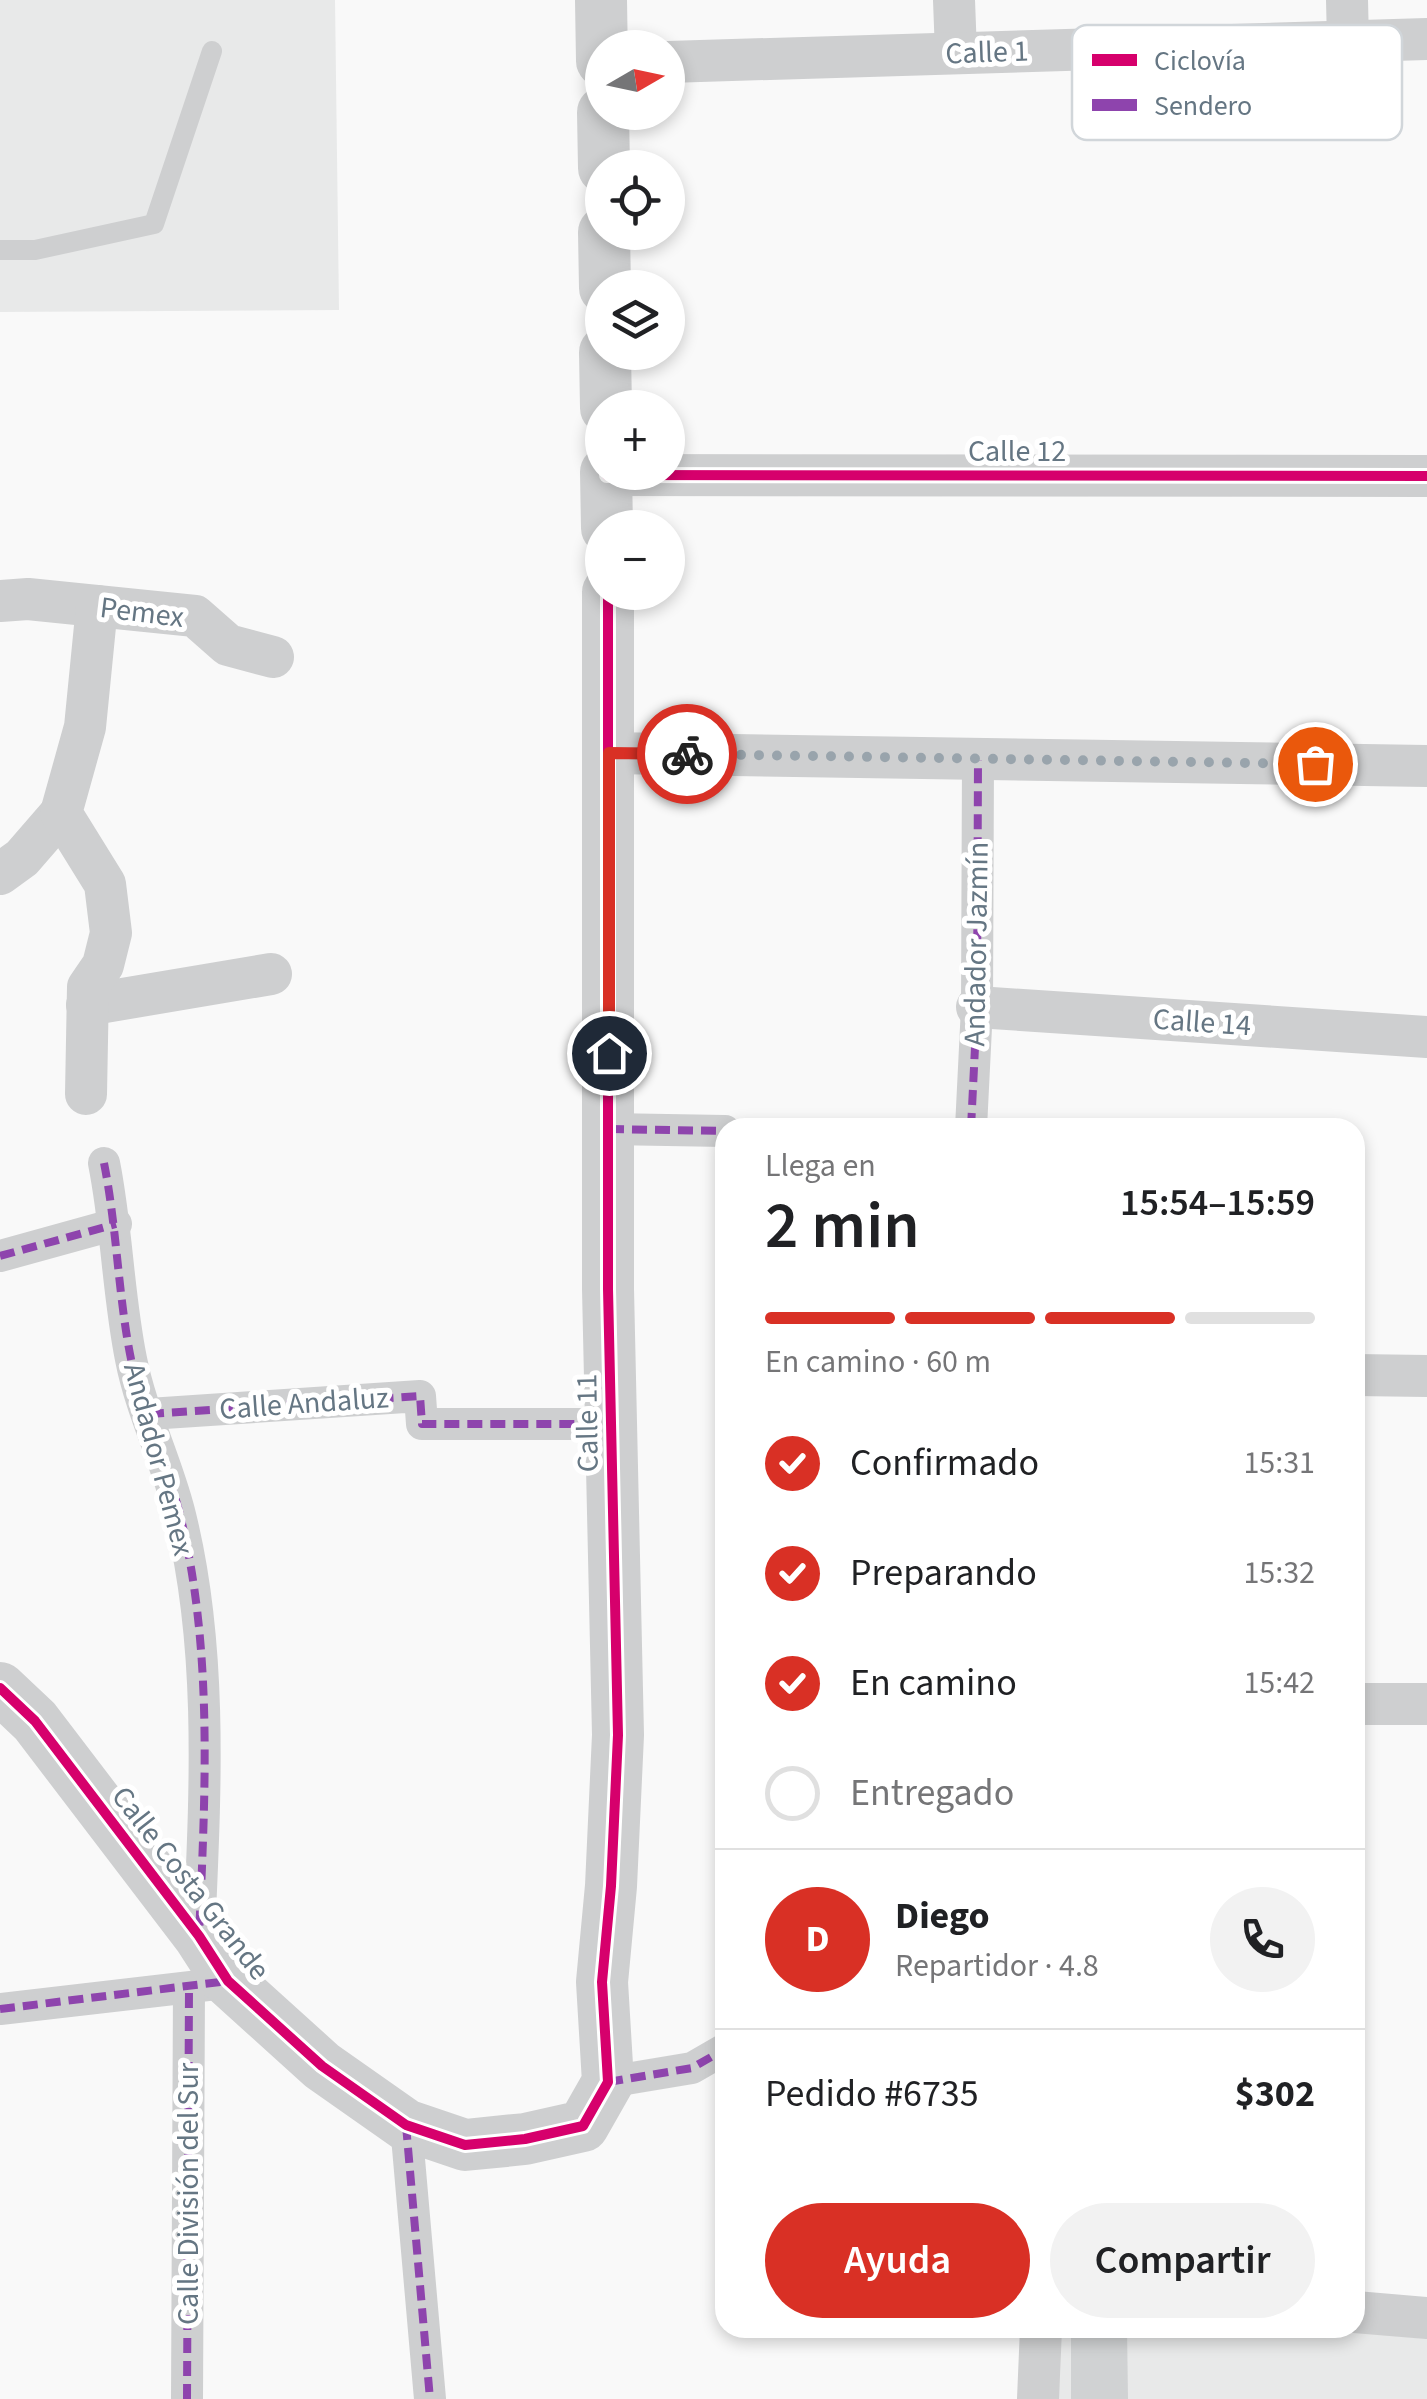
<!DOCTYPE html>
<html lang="es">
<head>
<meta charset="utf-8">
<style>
  :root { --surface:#fff; --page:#f2f2f2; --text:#202124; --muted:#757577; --line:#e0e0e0; --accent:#d93025 }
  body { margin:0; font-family:"Source Sans 3",sans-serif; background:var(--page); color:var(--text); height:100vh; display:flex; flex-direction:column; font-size:38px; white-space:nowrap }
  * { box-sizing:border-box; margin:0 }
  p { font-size:32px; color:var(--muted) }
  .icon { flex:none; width:55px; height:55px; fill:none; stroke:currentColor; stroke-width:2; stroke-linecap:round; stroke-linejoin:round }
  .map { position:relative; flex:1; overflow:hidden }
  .side { position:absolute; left:715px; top:1118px; width:650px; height:1220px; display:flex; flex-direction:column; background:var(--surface); border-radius:30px; box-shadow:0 5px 15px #0003 }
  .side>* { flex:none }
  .needle { width:65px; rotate:81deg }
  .buttons { position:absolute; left:585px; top:30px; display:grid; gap:20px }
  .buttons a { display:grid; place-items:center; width:100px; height:100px; border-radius:50%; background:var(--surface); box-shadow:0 5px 15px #0003; font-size:50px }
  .pin { position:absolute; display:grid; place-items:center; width:85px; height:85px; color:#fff; margin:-42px; border:5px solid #fff; border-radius:50%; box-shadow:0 2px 10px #0007 }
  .courier { position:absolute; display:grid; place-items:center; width:100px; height:100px; margin:-50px; border:8px solid #d93025; border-radius:50%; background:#fff; color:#222; box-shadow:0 2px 12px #0007 }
  .overview em { font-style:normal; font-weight:600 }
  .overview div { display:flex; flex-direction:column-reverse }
  .overview { display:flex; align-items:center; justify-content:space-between; height:170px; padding:0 50px }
  h1 { font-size:65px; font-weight:600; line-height:75px }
  .bar { display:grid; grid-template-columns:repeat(4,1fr); gap:15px 10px; align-content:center; height:120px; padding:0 50px }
  .bar i { height:12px; border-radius:8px; background:var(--line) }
  .bar .on { background:var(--accent) }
  .bar p { grid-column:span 4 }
  .line { display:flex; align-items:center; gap:25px; padding:0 50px; border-top:2px solid var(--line) }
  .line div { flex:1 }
  .round { display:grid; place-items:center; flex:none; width:105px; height:105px; border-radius:52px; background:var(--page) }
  ol { padding:0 50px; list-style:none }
  li { display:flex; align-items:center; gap:30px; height:110px }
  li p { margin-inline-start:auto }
  li .icon { padding:10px; border-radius:50%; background:var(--accent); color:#fff; stroke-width:4 }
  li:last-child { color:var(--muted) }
  li i { width:55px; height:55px; border:5px solid var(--line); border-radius:50% }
  .cta { display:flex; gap:20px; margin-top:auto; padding:20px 50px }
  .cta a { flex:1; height:115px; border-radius:60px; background:var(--accent); color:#fff; font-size:40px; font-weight:600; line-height:115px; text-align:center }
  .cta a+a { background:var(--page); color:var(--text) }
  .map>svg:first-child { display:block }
  .built { fill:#e8e9e9 }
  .building { fill:#d0d2d3 }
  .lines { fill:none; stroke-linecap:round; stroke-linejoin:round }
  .service { stroke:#cecfd0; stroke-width:20 }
  .pedestrian { stroke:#cecfd0; stroke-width:32 }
  .minor { stroke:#cecfd0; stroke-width:42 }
  .tertiary { stroke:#cecfd0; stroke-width:52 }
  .quiet { stroke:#8e44ad; stroke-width:8; stroke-dasharray:15 8; stroke-linecap:butt }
  .cycleway-casing { stroke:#fff; stroke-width:16 }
  .cycleway { stroke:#d6006c; stroke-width:10 }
  .done { stroke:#99a4ac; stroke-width:10; stroke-dasharray:0 18 }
  .route { stroke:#d93025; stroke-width:12 }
  .labels { text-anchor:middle; stroke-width:10; stroke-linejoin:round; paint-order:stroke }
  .street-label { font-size:30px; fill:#657683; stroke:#fff }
  .key { fill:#fff; stroke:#d1d6da; stroke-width:2.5 }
  .key-label { font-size:28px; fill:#657683 }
</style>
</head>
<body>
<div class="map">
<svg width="1427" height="2399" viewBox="0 0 1427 2399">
  <rect width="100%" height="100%" fill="#f9f9f9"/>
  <!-- built -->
  <g class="built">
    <path d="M 0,0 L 335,0 L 339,310 L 0,312 Z"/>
    <path d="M 1052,2328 L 1317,2328 L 1427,2339 L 1427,2399 L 1050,2399 Z"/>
  </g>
  <!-- building -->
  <path class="building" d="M 1071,2328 L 1127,2328 L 1128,2399 L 1071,2399 Z"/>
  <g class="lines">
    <!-- service -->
    <path class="service" d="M 0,250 L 35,250 L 154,224 L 212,51"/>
    <!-- pedestrian -->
    <g class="pedestrian">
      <path d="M 971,1128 L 977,1007 L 978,760"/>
      <path d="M 609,1129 L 725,1131"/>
      <path d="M 104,1163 C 117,1228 118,1295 131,1359 C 141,1411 166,1460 179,1511 C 214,1648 205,1797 199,1936"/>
      <path d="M 0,1256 L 116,1224"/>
      <path d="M 149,1414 L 420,1396 L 422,1424 L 612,1424"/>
      <path d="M 0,2009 L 208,1985"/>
      <path d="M 608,2082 L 692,2068 L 725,2049"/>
      <path d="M 406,2125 L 430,2399"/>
      <path d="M 187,2399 L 189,1988"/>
    </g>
    <!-- minor -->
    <g class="minor">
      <path d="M 954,0 L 956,53"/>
      <path d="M 1347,0 L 1348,41"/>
      <path d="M 668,62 L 1427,39"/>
      <path d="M 607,475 L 1427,476"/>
      <path d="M 0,601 L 28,599 L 195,616 L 228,645 L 273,657"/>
      <path d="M 609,753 L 1427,766"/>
      <path d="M 0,874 L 22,858 L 61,813"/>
      <path d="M 87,1005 L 271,974"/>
      <path d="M 977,1007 L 1427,1037"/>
      <path d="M 86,1094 L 88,987 L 103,965 L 111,933 L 105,884 L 61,813 L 85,727 L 97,606"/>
      <path d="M 1355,1375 L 1427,1376"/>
      <path d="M 1355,1704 L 1427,1704"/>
      <path d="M 1355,2312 L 1427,2318"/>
      <path d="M 1038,2399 L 1041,2328"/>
    </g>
    <!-- tertiary -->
    <g class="tertiary">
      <path d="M 601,0 L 602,61"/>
      <path d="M 603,112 L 604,168"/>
      <path d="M 604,232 L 605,288"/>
      <path d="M 605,352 L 606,408"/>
      <path d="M 606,472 L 607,528"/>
      <path d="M 0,1688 L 35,1721 L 199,1936 L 228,1981 L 322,2066 L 406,2125 L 465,2145 L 525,2139 L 583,2126 L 608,2082 L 602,1982 L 611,1886 L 618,1735 L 608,1289 L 608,592"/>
    </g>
    <!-- quiet -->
    <g class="quiet">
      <path d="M 971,1128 L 977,1007 L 978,760"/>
      <path d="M 609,1129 L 725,1131"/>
      <path d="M 104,1163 C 117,1228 118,1295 131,1359 C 141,1411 166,1460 179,1511 C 214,1648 205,1797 199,1936"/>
      <path d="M 0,1256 L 116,1224"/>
      <path d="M 149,1414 L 420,1396 L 422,1424 L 612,1424"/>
      <path d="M 0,2009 L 228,1981"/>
      <path d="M 608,2082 L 692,2068 L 725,2049"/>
      <path d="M 406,2125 L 430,2399"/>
      <path d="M 187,2399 L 189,1988"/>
    </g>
    <!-- cycleway casing -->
    <g class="cycleway-casing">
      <g id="cycleway">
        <path d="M 607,475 L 1427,476"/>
        <path d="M 0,1688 L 35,1721 L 199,1936 L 228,1981 L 322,2066 L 406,2125 L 465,2145 L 525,2139 L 583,2126 L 608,2082 L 602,1982 L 611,1886 L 618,1735 L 608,1289 L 608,592"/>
      </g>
    </g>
    <!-- cycleway -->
    <use href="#cycleway" class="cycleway"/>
  </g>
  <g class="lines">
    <!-- done -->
    <path class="done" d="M 687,754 L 1315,764"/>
    <!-- route -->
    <path class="route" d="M 609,1053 L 609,753 L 687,754"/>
  </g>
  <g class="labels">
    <!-- street labels -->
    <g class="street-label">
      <text transform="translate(987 52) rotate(-2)" y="10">Calle 1</text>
      <text x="1017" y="461">Calle 12</text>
      <text transform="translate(142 612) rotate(7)" y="10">Pemex</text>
      <text transform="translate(976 944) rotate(-89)" y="10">Andador Jazmín</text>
      <text transform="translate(1202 1022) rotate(4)" y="10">Calle 14</text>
      <text transform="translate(304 1403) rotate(-4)" y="10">Calle Andaluz</text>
      <text transform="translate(587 1423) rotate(-91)" y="10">Calle 11</text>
      <text transform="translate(159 1459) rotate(75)" y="10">Andador Pemex</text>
      <text transform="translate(191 1883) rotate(52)" y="10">Calle Costa Grande</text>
      <text transform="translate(188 2194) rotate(-90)" y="10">Calle División del Sur</text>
    </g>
  </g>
  <!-- legend -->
  <rect x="1072" y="25" width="330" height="115" rx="15" class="key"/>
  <rect x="1092" y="54" width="45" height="12" fill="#d6006c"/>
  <rect x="1092" y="99" width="45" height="12" fill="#8e44ad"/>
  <g class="key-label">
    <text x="1154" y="70">Ciclovía</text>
    <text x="1154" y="115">Sendero</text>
  </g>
</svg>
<div class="buttons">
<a><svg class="needle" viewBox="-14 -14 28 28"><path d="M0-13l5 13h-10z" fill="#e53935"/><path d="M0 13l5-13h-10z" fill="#757577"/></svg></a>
<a><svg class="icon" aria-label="locate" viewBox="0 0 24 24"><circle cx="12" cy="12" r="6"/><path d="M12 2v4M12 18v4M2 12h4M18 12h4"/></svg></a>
<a><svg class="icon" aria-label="layers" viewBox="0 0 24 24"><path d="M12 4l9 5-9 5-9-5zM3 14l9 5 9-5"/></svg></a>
<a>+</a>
<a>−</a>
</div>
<div class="pin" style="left:1315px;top:764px;background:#ea580c"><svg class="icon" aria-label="bag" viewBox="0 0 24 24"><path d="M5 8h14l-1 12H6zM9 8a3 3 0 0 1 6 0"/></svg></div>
<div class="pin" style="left:609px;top:1053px;background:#1f2937"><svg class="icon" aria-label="home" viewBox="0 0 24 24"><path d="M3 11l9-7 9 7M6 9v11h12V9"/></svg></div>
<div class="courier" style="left:687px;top:754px"><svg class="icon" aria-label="bike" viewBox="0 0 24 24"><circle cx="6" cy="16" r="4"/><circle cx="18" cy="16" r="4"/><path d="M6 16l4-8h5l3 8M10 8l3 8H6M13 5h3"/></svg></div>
<section class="side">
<div class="overview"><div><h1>2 min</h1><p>Llega en</p></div><em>15:54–15:59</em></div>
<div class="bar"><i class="on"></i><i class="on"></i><i class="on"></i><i></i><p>En camino · 60 m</p></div>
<ol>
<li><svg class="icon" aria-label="check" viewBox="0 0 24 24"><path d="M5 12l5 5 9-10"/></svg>Confirmado<p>15:31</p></li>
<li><svg class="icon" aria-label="check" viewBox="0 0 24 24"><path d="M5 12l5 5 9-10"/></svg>Preparando<p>15:32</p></li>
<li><svg class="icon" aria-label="check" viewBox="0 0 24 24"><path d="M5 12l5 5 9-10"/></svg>En camino<p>15:42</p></li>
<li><i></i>Entregado</li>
</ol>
<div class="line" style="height:180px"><b class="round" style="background:var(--accent);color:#fff">D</b><div><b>Diego</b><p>Repartidor · 4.8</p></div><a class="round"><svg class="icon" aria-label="phone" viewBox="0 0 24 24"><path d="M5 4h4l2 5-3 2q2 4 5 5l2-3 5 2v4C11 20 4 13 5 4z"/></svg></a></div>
<div class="line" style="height:130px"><div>Pedido #6735</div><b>$302</b></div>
<div class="cta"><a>Ayuda</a><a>Compartir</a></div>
</section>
</div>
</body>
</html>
